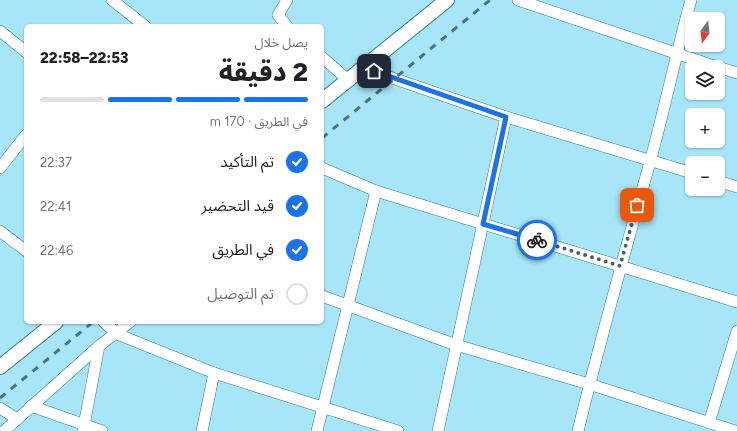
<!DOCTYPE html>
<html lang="ar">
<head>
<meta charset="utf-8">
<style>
  :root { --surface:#fff; --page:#f2f2f2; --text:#202124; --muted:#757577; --line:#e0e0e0; --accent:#1a73e8 }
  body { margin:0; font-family:Figtree,"Noto Sans Arabic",sans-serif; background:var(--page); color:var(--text); direction:rtl; height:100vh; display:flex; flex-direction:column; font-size:15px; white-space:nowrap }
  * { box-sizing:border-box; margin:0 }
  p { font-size:13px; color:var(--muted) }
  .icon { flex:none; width:22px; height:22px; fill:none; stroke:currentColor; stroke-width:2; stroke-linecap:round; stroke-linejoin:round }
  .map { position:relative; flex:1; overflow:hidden; direction:ltr }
  .details { position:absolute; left:24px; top:24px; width:300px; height:300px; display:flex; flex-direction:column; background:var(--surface); border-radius:6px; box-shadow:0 1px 3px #0004; direction:rtl }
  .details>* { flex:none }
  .needle { width:26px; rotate:195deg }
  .tools { position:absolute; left:685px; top:12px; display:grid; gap:8px }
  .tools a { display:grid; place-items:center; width:40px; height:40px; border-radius:6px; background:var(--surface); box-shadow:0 1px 3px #0004; font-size:20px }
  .pin { position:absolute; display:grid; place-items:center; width:34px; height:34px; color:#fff; margin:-17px; border-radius:8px; box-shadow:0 2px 6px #0006 }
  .courier { position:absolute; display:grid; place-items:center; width:40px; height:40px; margin:-20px; border:3px solid #1a73e8; border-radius:50%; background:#fff; color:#222; box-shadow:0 1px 5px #0007 }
  .head em { font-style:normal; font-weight:800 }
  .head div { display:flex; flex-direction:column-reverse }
  .head { display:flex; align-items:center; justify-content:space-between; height:68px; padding:0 16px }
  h1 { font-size:26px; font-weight:800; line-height:30px }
  .bar { display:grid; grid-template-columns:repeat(4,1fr); gap:6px 4px; align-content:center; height:48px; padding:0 16px }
  .bar i { height:5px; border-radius:3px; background:var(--line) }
  .bar .current { background:var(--accent) }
  .bar p { grid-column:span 4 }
  ol { padding:0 16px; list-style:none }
  li { display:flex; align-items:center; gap:12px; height:44px }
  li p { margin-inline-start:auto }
  li .icon { padding:4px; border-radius:50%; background:var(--accent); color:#fff; stroke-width:4 }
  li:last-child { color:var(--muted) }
  li i { width:22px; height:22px; border:2px solid var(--line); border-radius:50% }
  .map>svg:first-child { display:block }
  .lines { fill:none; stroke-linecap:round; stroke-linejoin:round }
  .minor-casing { stroke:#3c798a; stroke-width:12 }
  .tertiary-casing { stroke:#3c798a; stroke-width:16 }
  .minor { stroke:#fff; stroke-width:11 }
  .tertiary { stroke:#fff; stroke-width:14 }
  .rail { stroke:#49727d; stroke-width:3; stroke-dasharray:7 7; stroke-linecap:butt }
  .done { stroke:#3f6670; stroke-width:4; stroke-dasharray:0 7.2 }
  .route { stroke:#1a73e8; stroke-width:5 }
</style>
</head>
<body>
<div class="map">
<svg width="737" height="431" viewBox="0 0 737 431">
  <rect width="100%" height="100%" fill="#a7e5f8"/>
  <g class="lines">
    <!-- minor casing -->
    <g class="minor-casing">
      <g id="minor">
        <path d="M 112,0 L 145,26"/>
        <path d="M 287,0 L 278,15 L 287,26"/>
        <path d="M 518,0 L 717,67"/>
        <path d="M 0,31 L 26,52"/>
        <path d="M 322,57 L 348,80"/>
        <path d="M 718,67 L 737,73"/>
        <path d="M 363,68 L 506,117 L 692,173"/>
        <path d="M 0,168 L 26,135"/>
        <path d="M 322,168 L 376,191 L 737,302"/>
        <path d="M 718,181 L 737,187"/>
        <path d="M 0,231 L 26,251"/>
        <path d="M 322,296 L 456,345 L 589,384 L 735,431"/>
        <path d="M 104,322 L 117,334 L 214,373 L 398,431"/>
        <path d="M 31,406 L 102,431"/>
        <path d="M 0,408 L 17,419"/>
        <path d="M 709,423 L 737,331"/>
        <path d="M 4,431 L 99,346 L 130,322"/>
        <path d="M 83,431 L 99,346"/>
        <path d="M 202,431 L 214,373"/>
        <path d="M 317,431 L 376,191"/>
        <path d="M 438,431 L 506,117"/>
        <path d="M 578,431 C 600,341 625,251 650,162 C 665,108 676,53 691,0"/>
      </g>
    </g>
    <!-- tertiary casing -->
    <g class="tertiary-casing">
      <g id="tertiary">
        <path d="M 322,101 L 447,0"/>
        <path d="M 0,367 L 56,322"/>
      </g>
    </g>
    <!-- minor -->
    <use href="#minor" class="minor"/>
    <!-- tertiary -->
    <use href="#tertiary" class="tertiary"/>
    <!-- rail -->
    <g class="rail">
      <path d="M 322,138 L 490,0"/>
      <path d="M 0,398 L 93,322"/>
    </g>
  </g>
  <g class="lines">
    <!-- done -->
    <path class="done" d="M 537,240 L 620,266 L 637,205"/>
    <!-- route -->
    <path class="route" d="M 374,71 L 506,117 L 483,224 L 537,240"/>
  </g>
</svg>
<div class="tools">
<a><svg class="needle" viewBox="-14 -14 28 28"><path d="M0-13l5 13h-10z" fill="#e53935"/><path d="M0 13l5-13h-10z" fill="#757577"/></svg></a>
<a><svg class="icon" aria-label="layers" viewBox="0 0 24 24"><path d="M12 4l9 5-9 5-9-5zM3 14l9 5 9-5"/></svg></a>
<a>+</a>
<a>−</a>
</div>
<div class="pin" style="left:637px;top:205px;background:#ea580c"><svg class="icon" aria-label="bag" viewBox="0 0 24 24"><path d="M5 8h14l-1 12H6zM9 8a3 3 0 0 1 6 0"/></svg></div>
<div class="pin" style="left:374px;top:71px;background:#1f2937"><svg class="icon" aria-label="home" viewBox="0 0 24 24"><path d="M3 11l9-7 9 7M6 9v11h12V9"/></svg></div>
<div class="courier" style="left:537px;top:240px"><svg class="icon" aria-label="bike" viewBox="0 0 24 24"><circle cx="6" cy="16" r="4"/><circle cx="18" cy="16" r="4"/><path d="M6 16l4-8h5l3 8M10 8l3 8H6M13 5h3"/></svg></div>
<section class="details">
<div class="head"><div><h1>2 دقيقة</h1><p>يصل خلال</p></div><em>22:53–22:58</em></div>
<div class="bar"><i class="current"></i><i class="current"></i><i class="current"></i><i></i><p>في الطريق · 170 m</p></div>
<ol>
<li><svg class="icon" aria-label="check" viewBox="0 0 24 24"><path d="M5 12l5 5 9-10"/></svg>تم التأكيد<p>22:37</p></li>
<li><svg class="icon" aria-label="check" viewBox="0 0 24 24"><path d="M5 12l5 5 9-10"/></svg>قيد التحضير<p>22:41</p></li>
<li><svg class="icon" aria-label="check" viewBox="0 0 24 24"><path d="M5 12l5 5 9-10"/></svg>في الطريق<p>22:46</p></li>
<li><i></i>تم التوصيل</li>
</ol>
</section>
</div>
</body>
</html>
